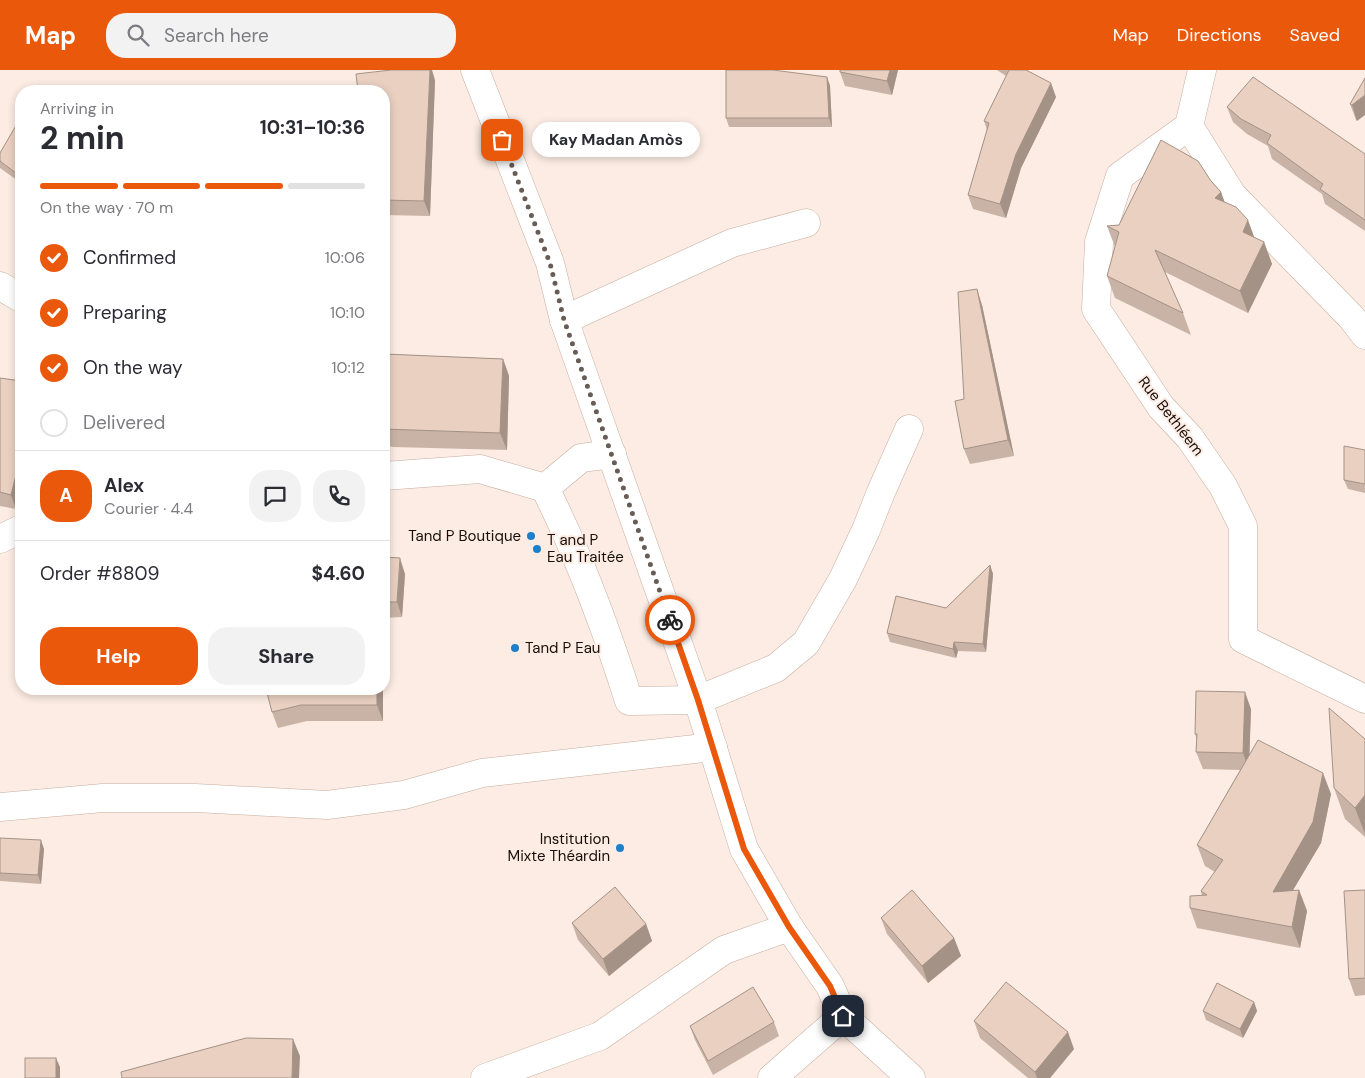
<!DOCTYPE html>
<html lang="en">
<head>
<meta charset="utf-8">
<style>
  :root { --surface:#fff; --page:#f2f2f3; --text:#2b2b33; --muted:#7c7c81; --line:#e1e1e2; --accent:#ea580c }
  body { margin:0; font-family:"DM Sans",sans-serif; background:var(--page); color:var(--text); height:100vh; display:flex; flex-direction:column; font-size:19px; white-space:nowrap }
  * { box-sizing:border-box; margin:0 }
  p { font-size:16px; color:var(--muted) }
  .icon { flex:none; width:28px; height:28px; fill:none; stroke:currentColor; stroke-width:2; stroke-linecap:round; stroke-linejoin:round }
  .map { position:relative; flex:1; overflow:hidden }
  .panel { position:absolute; left:15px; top:15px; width:375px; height:610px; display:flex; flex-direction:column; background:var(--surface); border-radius:20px; box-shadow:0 2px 8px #0003 }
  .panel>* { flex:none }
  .pin { position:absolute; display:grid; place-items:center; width:42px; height:42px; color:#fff; margin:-21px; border-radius:10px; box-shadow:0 2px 8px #0006 }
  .courier { position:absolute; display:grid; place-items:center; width:50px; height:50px; margin:-25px; border:4px solid #ea580c; border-radius:50%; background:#fff; color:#222; box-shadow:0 1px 6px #0007 }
  .bubble { position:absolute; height:35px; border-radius:18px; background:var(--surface); box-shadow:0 2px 8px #0003; font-size:16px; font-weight:700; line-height:35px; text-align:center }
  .overview em { font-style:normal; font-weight:700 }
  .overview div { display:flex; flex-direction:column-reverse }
  .overview { display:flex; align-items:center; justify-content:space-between; height:85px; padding:0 25px }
  h1 { font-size:32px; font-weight:700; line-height:38px }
  .bar { display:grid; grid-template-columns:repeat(4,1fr); gap:8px 5px; align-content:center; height:60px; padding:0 25px }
  .bar i { height:6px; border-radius:4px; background:var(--line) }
  .bar .active { background:var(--accent) }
  .bar p { grid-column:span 4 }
  .line { display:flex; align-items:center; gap:12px; padding:0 25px; border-top:1px solid var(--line) }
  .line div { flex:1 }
  .round { display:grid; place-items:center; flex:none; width:52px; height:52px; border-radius:20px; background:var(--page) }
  ol { padding:0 25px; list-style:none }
  li { display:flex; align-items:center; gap:15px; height:55px }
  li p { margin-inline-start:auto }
  li .icon { padding:5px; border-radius:50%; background:var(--accent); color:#fff; stroke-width:4 }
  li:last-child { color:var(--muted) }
  li i { width:28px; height:28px; border:2px solid var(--line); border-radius:50% }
  .action { display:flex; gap:10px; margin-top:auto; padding:10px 25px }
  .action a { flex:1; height:58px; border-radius:20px; background:var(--accent); color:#fff; font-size:20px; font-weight:700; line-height:58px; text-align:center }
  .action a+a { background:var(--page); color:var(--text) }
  header { display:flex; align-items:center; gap:30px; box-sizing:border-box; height:70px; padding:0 25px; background:var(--accent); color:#fff }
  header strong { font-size:24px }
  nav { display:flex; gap:28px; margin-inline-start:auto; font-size:18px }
  .search { width:350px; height:45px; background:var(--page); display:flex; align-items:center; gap:12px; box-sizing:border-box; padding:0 18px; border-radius:20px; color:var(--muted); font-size:19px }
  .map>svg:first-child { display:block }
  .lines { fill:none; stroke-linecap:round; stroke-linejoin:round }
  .minor-casing { stroke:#c6ae9f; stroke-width:29 }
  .minor { stroke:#fff; stroke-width:28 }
  .wall { fill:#c9b3a6 }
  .shaded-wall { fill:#a49287 }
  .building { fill:#ead0c1; stroke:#a49287 }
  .done { stroke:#685c56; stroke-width:5; stroke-dasharray:0 9 }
  .route { stroke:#ea580c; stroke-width:6 }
  .poi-dot { fill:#1d7eca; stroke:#fcece3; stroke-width:2 }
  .labels { text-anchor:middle; stroke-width:4; stroke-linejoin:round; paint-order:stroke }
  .street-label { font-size:15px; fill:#180f0a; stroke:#fcece3 }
  .poi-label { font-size:15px; fill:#180f0a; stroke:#fcece3; text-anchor:end }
</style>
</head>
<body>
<header>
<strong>Map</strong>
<div class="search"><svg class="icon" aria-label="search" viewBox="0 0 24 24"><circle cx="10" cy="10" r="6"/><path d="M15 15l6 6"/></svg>Search here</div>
<nav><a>Map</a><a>Directions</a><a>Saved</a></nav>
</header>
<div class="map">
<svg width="1365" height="1008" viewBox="0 0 1365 1008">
  <rect width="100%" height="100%" fill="#fcece3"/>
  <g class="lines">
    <!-- minor casing -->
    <g class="minor-casing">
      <g id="minor">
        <path d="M 475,0 L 550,193 L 564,250 L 698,630 L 744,779 L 789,857 L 830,916 L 843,946 L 911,1008"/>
        <path d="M 1202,0 L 1189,56 L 1120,106 L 1099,172 L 1096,239 L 1161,337 L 1190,368 L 1223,416 L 1243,456 L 1243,569 L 1365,629"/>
        <path d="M 1189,56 L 1232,125 L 1352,248 L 1365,265"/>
        <path d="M 0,216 L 21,228"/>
        <path d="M 564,250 L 732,173 L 806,153"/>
        <path d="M 612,384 L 581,388 L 545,418 C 579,486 606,558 629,631 L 698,630 L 776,598 L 806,573 L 843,509 L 866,460 L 881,422 L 909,359"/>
        <path d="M 384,406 L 480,399 L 545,418"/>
        <path d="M 0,469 L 21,459"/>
        <path d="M 0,737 L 103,728 L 195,728 L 327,735 L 404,725 L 482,703 L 713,677"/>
        <path d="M 485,1008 L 600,966 L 724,880 L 789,857"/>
        <path d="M 772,1008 L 843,946"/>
      </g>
    </g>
    <!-- minor -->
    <use href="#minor" class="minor"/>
  </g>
  <!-- wall -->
  <g class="wall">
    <path d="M 898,0 L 892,25 L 845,16 L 840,2 Z"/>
    <path d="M 997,0 L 1028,0 L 1027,1 L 1056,27 L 1021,98 L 1006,148 L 973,139 L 968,125 L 987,60 L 984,51 L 1006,6 Z"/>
    <path d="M 827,7 L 830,16 L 832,57 L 729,57 L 726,48 Z"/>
    <path d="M 1365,8 L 1357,51 L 1356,50 L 1350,34 Z"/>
    <path d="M 435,10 L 430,146 L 384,145 L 384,21 Z"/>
    <path d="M 1227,37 L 1365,84 L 1365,161 L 1325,134 L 1322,124 L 1272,89 L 1268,76 L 1247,64 L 1233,52 Z"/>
    <path d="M 21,47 L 21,113 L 0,98 L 0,91 Z"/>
    <path d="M 1211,111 L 1221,122 L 1224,132 L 1254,167 L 1264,172 L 1272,194 L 1248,243 L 1165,202 L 1183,243 L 1191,265 L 1115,228 L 1107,206 L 1115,177 L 1107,156 L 1119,155 Z"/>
    <path d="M 982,235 L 1014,386 L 970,394 L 964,379 Z"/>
    <path d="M 384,284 L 503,289 L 509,306 L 507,380 L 393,377 L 384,375 Z"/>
    <path d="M 0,308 L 21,311 L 21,420 L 16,439 L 0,436 Z"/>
    <path d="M 1365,380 L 1365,423 L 1348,419 L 1344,410 Z"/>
    <path d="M 384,487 L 405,504 L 402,547 L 384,548 Z"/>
    <path d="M 990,495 L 993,504 L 986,582 L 958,581 L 956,588 L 890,572 L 887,563 L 946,538 Z"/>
    <path d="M 266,619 L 383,619 L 383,651 L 307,651 L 278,658 L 272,642 Z"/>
    <path d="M 1251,639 L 1249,685 L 1331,724 L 1321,773 L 1293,820 L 1299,820 L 1307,841 L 1300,878 L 1197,858 L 1190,838 L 1202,826 L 1201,821 L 1215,802 L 1205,796 L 1197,775 L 1240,700 L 1203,699 L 1196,682 L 1197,670 L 1195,664 Z"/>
    <path d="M 1365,669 L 1365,767 L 1345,749 L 1334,718 Z"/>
    <path d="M 0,768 L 44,779 L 41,814 L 0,811 Z"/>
    <path d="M 1365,820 L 1365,925 L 1355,926 L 1349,909 Z"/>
    <path d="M 881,848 L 954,868 L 961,886 L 928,913 L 887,864 Z"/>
    <path d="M 572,853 L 646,854 L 652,871 L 609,906 L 578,870 Z"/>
    <path d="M 1254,932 L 1257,941 L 1243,968 L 1206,950 L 1203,941 Z"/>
    <path d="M 974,951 L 1074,979 L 1050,1008 L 1028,1008 L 980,968 Z"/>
    <path d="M 774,952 L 779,966 L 713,1005 L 695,970 L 690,956 Z"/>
  </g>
  <!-- shaded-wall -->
  <g class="shaded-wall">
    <path d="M 430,0 L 432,0 L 435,10 L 430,146 L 424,131 Z"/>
    <path d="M 890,0 L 898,0 L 892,25 L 887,11 Z"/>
    <path d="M 827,7 L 830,16 L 832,57 L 829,48 Z"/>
    <path d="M 1051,13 L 1056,27 L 1021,98 L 1006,148 L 1000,134 L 1016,84 Z"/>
    <path d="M 1365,25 L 1365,45 L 1357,51 L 1352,35 Z"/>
    <path d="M 1221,122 L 1229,144 L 1215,128 Z"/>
    <path d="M 1248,150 L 1256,172 L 1243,162 Z"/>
    <path d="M 1264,172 L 1272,194 L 1248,243 L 1240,221 Z"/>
    <path d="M 977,219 L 982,235 L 1014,386 L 1008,370 Z"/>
    <path d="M 503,289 L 509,306 L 507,380 L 500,363 Z"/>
    <path d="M 21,385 L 21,420 L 16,439 L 11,425 Z"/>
    <path d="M 400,488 L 405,504 L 402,547 L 397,532 Z"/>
    <path d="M 990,495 L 993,504 L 986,582 L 983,574 Z"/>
    <path d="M 954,572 L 958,581 L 956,588 L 953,579 Z"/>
    <path d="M 377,619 L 383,619 L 383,651 L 377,635 Z"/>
    <path d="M 1245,622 L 1251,639 L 1249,700 L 1243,683 Z"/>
    <path d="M 1323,703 L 1331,724 L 1321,773 L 1280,842 L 1273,822 Z"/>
    <path d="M 1365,725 L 1365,764 L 1355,738 Z"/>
    <path d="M 41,770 L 44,779 L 41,814 L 38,805 Z"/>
    <path d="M 1299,820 L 1307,841 L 1300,878 L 1292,857 Z"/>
    <path d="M 646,854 L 652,871 L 609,906 L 603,889 Z"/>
    <path d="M 954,868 L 961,886 L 928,913 L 922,896 Z"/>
    <path d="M 1254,932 L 1257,941 L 1243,968 L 1240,959 Z"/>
    <path d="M 1068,962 L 1074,979 L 1050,1008 L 1037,1008 L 1035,1002 Z"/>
    <path d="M 293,969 L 300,986 L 299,1008 L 292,1008 Z"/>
    <path d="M 56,988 L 60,997 L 60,1008 L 56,1008 Z"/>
  </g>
  <!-- building -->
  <g class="building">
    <path d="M 391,0 L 430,0 L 424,131 L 384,130 L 384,21 L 358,21 L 356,4 Z"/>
    <path d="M 726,0 L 773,0 L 827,7 L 829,48 L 726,48 Z"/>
    <path d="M 840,0 L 890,0 L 887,11 L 840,2 Z"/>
    <path d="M 1009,0 L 1026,0 L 1051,13 L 1016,84 L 1000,134 L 968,125 L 989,53 L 984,51 Z"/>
    <path d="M 1253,7 L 1365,84 L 1365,150 L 1320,119 L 1323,114 L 1267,73 L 1271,65 L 1241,49 L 1227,37 Z"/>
    <path d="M 1365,8 L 1365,25 L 1352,35 L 1350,34 Z"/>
    <path d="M 21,47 L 21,107 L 0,91 L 0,83 Z"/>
    <path d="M 1161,70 L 1198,91 L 1211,111 L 1221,122 L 1215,128 L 1236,137 L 1248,150 L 1243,162 L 1264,172 L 1240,221 L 1155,180 L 1183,243 L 1107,206 L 1119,162 L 1107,156 L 1119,155 Z"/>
    <path d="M 977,219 L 1008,370 L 964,379 L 955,331 L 964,329 L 958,222 Z"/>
    <path d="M 384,284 L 503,289 L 500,363 L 384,359 Z"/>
    <path d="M 0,308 L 21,311 L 20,324 L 21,324 L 21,385 L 11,425 L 0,422 Z"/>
    <path d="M 1344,376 L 1365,380 L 1365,414 L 1344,410 Z"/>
    <path d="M 384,487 L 400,488 L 397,532 L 384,532 Z"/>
    <path d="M 990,495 L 983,574 L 954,572 L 953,579 L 887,563 L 896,526 L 946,538 Z"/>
    <path d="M 266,619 L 377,619 L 377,635 L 301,635 L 272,642 Z"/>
    <path d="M 1196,621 L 1245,622 L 1243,683 L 1196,682 L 1197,664 L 1195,664 Z"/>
    <path d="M 1329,638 L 1365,669 L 1365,725 L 1355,738 L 1334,718 Z"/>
    <path d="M 1258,670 L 1323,703 L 1313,752 L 1273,822 L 1299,820 L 1292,857 L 1190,838 L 1190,826 L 1207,825 L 1201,821 L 1223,790 L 1197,775 Z"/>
    <path d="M 0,768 L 41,770 L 38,805 L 0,803 Z"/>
    <path d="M 615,817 L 646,854 L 603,889 L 572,853 Z"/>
    <path d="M 912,820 L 954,868 L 922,896 L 881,848 Z"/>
    <path d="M 1365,820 L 1365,908 L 1349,909 L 1344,821 Z"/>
    <path d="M 1006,912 L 1068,962 L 1035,1002 L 974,951 Z"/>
    <path d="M 1217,913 L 1254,932 L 1240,959 L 1203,941 Z"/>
    <path d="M 753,917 L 774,952 L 708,991 L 690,956 Z"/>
    <path d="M 246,968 L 293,969 L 292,1008 L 122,1008 L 121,1002 Z"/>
    <rect x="25" y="988" width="31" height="20"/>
  </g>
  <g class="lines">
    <!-- done -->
    <path class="done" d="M 502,70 L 550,193 L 564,250 L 670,550"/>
    <!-- route -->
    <path class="route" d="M 670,550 L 698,630 L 744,779 L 789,857 L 830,916 L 843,946"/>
  </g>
  <!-- markers -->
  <g class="poi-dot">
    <circle cx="531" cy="466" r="5"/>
    <circle cx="537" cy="479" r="5"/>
    <circle cx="515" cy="578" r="5"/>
    <circle cx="620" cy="778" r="5"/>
  </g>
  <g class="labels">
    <!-- street labels -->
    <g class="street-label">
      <text transform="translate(1171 346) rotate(52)" y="5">Rue Bethléem</text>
    </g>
    <!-- poi labels -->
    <g class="poi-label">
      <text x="521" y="471">Tand P Boutique</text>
      <text x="547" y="475" text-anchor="start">T and P<tspan x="547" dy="17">Eau Traitée</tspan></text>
      <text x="525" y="583" text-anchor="start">Tand P Eau</text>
      <text x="610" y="774">Institution<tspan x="610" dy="17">Mixte Théardin</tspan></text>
    </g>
  </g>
</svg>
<div class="pin" style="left:502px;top:70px;background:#ea580c"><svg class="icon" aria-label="bag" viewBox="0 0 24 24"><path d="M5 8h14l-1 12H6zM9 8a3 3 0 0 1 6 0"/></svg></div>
<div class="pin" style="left:843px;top:946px;background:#1f2937"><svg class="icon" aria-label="home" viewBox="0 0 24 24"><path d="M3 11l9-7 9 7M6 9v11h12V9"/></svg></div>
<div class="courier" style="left:670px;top:550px"><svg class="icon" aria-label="bike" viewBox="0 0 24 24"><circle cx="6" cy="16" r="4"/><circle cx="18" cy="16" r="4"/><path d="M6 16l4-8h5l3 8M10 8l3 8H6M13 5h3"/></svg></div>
<div class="bubble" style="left:532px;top:52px;width:168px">Kay Madan Amòs</div>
<section class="panel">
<div class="overview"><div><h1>2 min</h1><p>Arriving in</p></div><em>10:31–10:36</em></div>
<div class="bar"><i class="active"></i><i class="active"></i><i class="active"></i><i></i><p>On the way · 70 m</p></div>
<ol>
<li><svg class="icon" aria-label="check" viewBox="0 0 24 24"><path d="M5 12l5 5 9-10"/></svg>Confirmed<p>10:06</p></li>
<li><svg class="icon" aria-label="check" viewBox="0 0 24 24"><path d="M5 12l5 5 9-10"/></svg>Preparing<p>10:10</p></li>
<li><svg class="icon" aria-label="check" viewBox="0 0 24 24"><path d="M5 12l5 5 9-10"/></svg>On the way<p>10:12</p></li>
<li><i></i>Delivered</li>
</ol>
<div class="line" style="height:90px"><b class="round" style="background:var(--accent);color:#fff">A</b><div><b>Alex</b><p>Courier · 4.4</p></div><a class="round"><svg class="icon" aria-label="chat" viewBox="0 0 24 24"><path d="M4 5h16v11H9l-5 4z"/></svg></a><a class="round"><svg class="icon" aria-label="phone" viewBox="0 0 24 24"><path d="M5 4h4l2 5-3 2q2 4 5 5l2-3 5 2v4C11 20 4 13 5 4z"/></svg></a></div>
<div class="line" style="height:65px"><div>Order #8809</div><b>$4.60</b></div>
<div class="action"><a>Help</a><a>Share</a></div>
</section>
</div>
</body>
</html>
